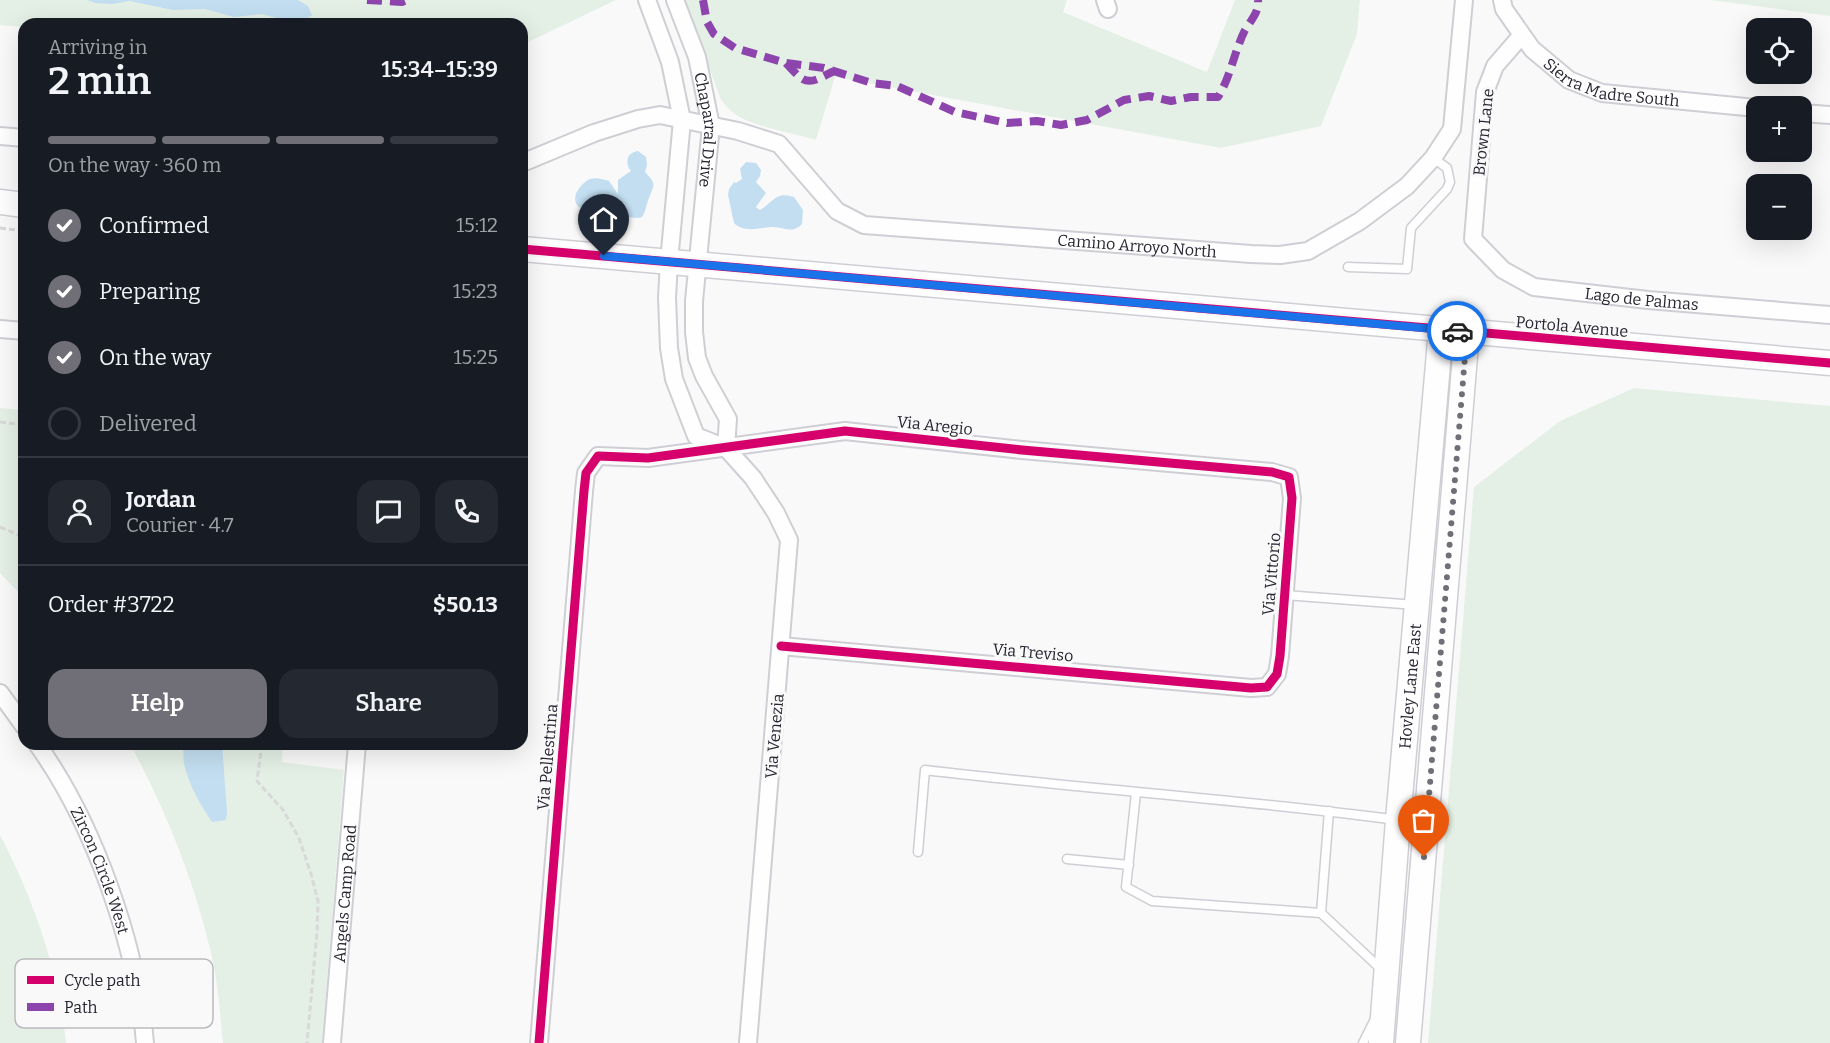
<!DOCTYPE html>
<html lang="en">
<head>
<meta charset="utf-8">
<style>
  :root { --surface:#171b24; --page:#242831; --text:#f1f3f6; --muted:#9ea1a6; --line:#363941; --accent:#706f78 }
  body { margin:0; font-family:Bitter,serif; background:var(--page); color:var(--text); height:100vh; display:flex; flex-direction:column; font-size:22px; white-space:nowrap }
  * { box-sizing:border-box; margin:0 }
  p { font-size:20px; color:var(--muted) }
  .icon { flex:none; width:33px; height:33px; fill:none; stroke:currentColor; stroke-width:2; stroke-linecap:round; stroke-linejoin:round }
  .map { position:relative; flex:1; overflow:hidden }
  .panel { position:absolute; left:18px; top:18px; width:510px; height:732px; display:flex; flex-direction:column; background:var(--surface); border-radius:18px; box-shadow:0 6px 24px #0002 }
  .panel>* { flex:none }
  .controls { position:absolute; left:1746px; top:18px; display:grid; gap:12px }
  .controls a { display:grid; place-items:center; width:66px; height:66px; border-radius:12px; background:var(--surface); box-shadow:0 6px 24px #0002; font-size:30px }
  .pin { position:absolute; display:grid; place-items:center; width:51px; height:51px; color:#fff; margin:-62px -26px; border-radius:50% 50% 50% 0; rotate:-45deg; box-shadow:0 0 6px #0007 }
  .pin .icon { rotate:45deg }
  .courier { position:absolute; display:grid; place-items:center; width:60px; height:60px; margin:-30px; border:4px solid #1a73e8; border-radius:50%; background:#fff; color:#222; box-shadow:0 2px 8px #0007 }
  .head em { font-style:normal; font-weight:600 }
  .head div { display:flex; flex-direction:column-reverse }
  .head { display:flex; align-items:center; justify-content:space-between; height:102px; padding:0 30px }
  h1 { font-size:39px; font-weight:600; line-height:45px }
  .bar { display:grid; grid-template-columns:repeat(4,1fr); gap:9px 6px; align-content:center; height:72px; padding:0 30px }
  .bar i { height:8px; border-radius:4px; background:var(--line) }
  .bar .current { background:var(--accent) }
  .bar p { grid-column:span 4 }
  .line { display:flex; align-items:center; gap:15px; padding:0 30px; border-top:2px solid var(--line) }
  .line div { flex:1 }
  .round { display:grid; place-items:center; flex:none; width:63px; height:63px; border-radius:18px; background:var(--page) }
  ol { padding:0 30px; list-style:none }
  li { display:flex; align-items:center; gap:18px; height:66px }
  li p { margin-inline-start:auto }
  li .icon { padding:6px; border-radius:50%; background:var(--accent); color:#fff; stroke-width:4 }
  li:last-child { color:var(--muted) }
  li i { width:33px; height:33px; border:3px solid var(--line); border-radius:50% }
  .button { display:flex; gap:12px; margin-top:auto; padding:12px 30px }
  .button a { flex:1; height:69px; border-radius:18px; background:var(--accent); color:#fff; font-size:24px; font-weight:600; line-height:69px; text-align:center }
  .button a+a { background:var(--page); color:var(--text) }
  .map>svg:first-child { display:block }
  .green { fill:#e4f0e6 }
  .water { fill:#c3def1 }
  .lines { fill:none; stroke-linecap:round; stroke-linejoin:round }
  .lane-casing { stroke:#cfced4; stroke-width:11 }
  .street-casing { stroke:#cfced4; stroke-width:20 }
  .secondary-casing { stroke:#cfced4; stroke-width:27 }
  .path { stroke:#d8d8d9; stroke-width:3; stroke-dasharray:6 3; stroke-linecap:butt }
  .lane { stroke:#fefefe; stroke-width:8 }
  .street { stroke:#fefefe; stroke-width:16 }
  .secondary { stroke:#fefefe; stroke-width:24 }
  .quiet { stroke:#8e44ad; stroke-width:8; stroke-dasharray:15 8; stroke-linecap:butt }
  .cycleway-casing { stroke:#f9f9f9; stroke-width:13 }
  .cycleway { stroke:#d6006c; stroke-width:9 }
  .done { stroke:#706f78; stroke-width:6; stroke-dasharray:0 10.8 }
  .route { stroke:#1a73e8; stroke-width:8 }
  .labels { text-anchor:middle; stroke-width:6; stroke-linejoin:round; paint-order:stroke }
  .street-label { font-size:16px; fill:#272532; stroke:#f9f9f9 }
  .key { fill:#f9f9f9; stroke:#bab9bd; stroke-width:1.5 }
  .key-label { font-size:16px; fill:#272532 }
</style>
</head>
<body>
<div class="map">
<svg width="1830" height="1043" viewBox="0 0 1830 1043">
  <rect width="100%" height="100%" fill="#f9f9f9"/>
  <!-- green -->
  <g class="green">
    <path d="M 0,0 L 616,0 L 522,45 L 522,24 L 24,24 L 24,27 L 0,25 Z"/>
    <path d="M 684,0 L 1067,0 L 1063,12 L 1207,72 L 1235,0 L 1360,0 L 1357,34 L 1321,126 L 1221,148 L 835,77 L 816,140 C 796,134 756,127 738,116 C 731,112 726,106 721,100 Z"/>
    <path d="M 1711,0 L 1830,0 L 1830,16 Z"/>
    <path d="M 1634,388 L 1830,406 L 1830,1043 L 1428,1043 L 1474,487 L 1560,421 Z"/>
    <path d="M 0,408 L 24,410 L 24,598 L 0,573 Z"/>
    <path d="M 130,744 L 283,744 L 282,762 L 344,770 L 322,1043 L 223,1043 C 220,1015 218,984 212,957 C 195,883 166,810 130,744 Z"/>
    <path d="M 0,835 C 34,900 58,970 66,1043 L 0,1043 Z"/>
  </g>
  <!-- water -->
  <g class="water">
    <path d="M 87,0 L 298,0 L 308,6 L 312,15 L 304,21 L 287,21 L 262,14 L 234,17 L 205,9 L 173,10 L 130,1 L 112,4 L 95,3 Z"/>
    <path d="M 638,151 L 646,157 L 647,165 L 645,172 C 656,184 655,183 649,198 C 646,205 646,211 642,217 L 638,218 C 629,218 620,215 611,213 C 600,210 587,216 578,206 C 570,197 581,183 590,179 C 596,177 603,179 609,181 L 618,194 L 618,180 L 631,171 C 625,163 626,153 638,151 Z"/>
    <path d="M 746,162 L 756,163 L 761,170 L 760,176 L 756,182 L 766,193 L 756,207 L 760,210 C 775,201 775,191 794,197 L 803,210 L 802,224 C 792,235 783,226 771,227 C 758,228 744,233 734,223 L 728,195 L 729,189 L 734,182 L 736,183 L 742,179 L 740,169 Z"/>
    <path d="M 183,744 L 222,744 L 227,812 L 226,820 L 212,822 C 201,806 188,783 184,764 C 183,758 184,750 183,744 Z"/>
  </g>
  <g class="lines">
    <!-- lane casing -->
    <g class="lane-casing">
      <g id="lane">
        <path d="M 1348,267 L 1407,269 L 1411,228 L 1447,189 L 1450,182 L 1447,168 L 1433,158"/>
        <path d="M 1285,595 L 1416,605"/>
        <path d="M 1136,793 L 1126,887 L 1152,901 L 1321,913 L 1329,811"/>
        <path d="M 918,852 L 925,770 C 1083,789 1241,799 1398,820"/>
        <path d="M 1067,859 L 1129,865"/>
        <path d="M 1321,913 L 1382,970"/>
        <path d="M 1363,1043 L 1374,1021"/>
      </g>
    </g>
    <!-- street casing -->
    <g class="street-casing">
      <g id="street">
        <path d="M 647,0 L 670,62 L 682,120 L 669,262 L 667,298 L 669,348 L 674,379 L 696,436 L 726,448 L 753,478 L 776,513 L 789,540 L 748,1043"/>
        <path id="s1" d="M 675,0 L 697,57 L 711,126 L 694,301 L 694,332 L 697,358 L 704,376 L 728,419 L 726,448"/>
        <path d="M 1105,0 L 1108,9"/>
        <path id="s2" d="M 1502,0 L 1504,9 L 1532,49 L 1569,80 L 1602,93 L 1756,108"/>
        <path id="s3" d="M 1521,36 L 1495,66 L 1485,92 L 1473,239 L 1503,270 L 1534,287 L 1648,300 L 1830,315"/>
        <path d="M 1802,113 L 1830,115"/>
        <path d="M 0,136 L 24,138"/>
        <path id="s4" d="M 522,163 L 594,133 L 638,119 L 660,115 L 738,131 L 779,144 L 837,211 L 864,225 L 1251,254 L 1280,255 L 1308,251 L 1360,221 L 1407,186 L 1433,158 L 1452,129 L 1464,0"/>
        <path d="M 0,329 L 24,331"/>
        <path d="M 0,693 L 24,726"/>
        <path id="s5" d="M 37,744 C 94,823 137,946 145,1043"/>
        <path id="s6" d="M 332,1043 L 357,744"/>
        <path d="M 539,1043 L 584,491 L 586,473 L 598,456 L 648,458 L 845,431 L 1022,450 L 1272,472 L 1289,477 L 1292,498 L 1280,656 L 1277,674 L 1267,687 L 1251,688 L 781,646"/>
      </g>
    </g>
    <!-- secondary casing -->
    <g class="secondary-casing">
      <g id="secondary">
        <path d="M 0,202 L 24,205"/>
        <path d="M 522,249 L 1830,363"/>
        <path id="s7" d="M 1381,1043 L 1398,820 L 1441,330"/>
        <path d="M 1408,1043 L 1467,332"/>
      </g>
    </g>
    <!-- path -->
    <g class="path">
      <path d="M 0,228 L 24,231"/>
      <path d="M 0,422 L 24,425"/>
      <path d="M 0,527 L 24,537"/>
      <path d="M 262,744 L 257,781 L 283,810 L 299,838 L 311,874 L 318,901 L 317,932 L 307,1043"/>
    </g>
    <!-- lane -->
    <use href="#lane" class="lane"/>
    <!-- street -->
    <use href="#street" class="street"/>
    <!-- secondary -->
    <use href="#secondary" class="secondary"/>
    <!-- quiet -->
    <g class="quiet">
      <path d="M 367,0 L 402,2 L 407,0"/>
      <path d="M 703,0 L 707,22 L 714,34 L 735,48 L 786,63 L 824,68 L 872,83 L 897,86 L 955,112 L 1007,123 L 1037,121 L 1061,125 L 1087,120 L 1124,100 L 1149,96 L 1171,101 L 1191,97 L 1218,97 C 1231,76 1234,52 1245,30 C 1251,20 1259,13 1258,0"/>
      <path d="M 786,63 C 807,86 807,85 834,71"/>
    </g>
    <!-- cycleway casing -->
    <g class="cycleway-casing">
      <g id="cycleway">
        <path d="M 522,249 L 1830,363"/>
        <path d="M 539,1043 L 584,491 L 586,473 L 598,456 L 648,458 L 845,431 L 1022,450 L 1272,472 L 1289,477 L 1292,498 L 1280,656 L 1277,674 L 1267,687 L 1251,688 L 781,646"/>
      </g>
    </g>
    <!-- cycleway -->
    <use href="#cycleway" class="cycleway"/>
  </g>
  <g class="lines">
    <!-- done -->
    <path class="done" d="M 1424,857 L 1467,332 L 1457,331"/>
    <!-- route -->
    <path class="route" d="M 604,256 L 1457,331"/>
  </g>
  <g class="labels">
    <!-- street labels -->
    <g class="street-label">
      <text dy="6" stroke="none"><textPath href="#s2" startOffset="148">Sierra Madre South</textPath></text>
      <text dy="6" stroke="none"><textPath href="#s1" startOffset="135">Chaparral Drive</textPath></text>
      <text transform="translate(1483 132) rotate(-84)" y="6">Brown Lane</text>
      <text dy="6" stroke="none"><textPath href="#s4" startOffset="662">Camino Arroyo North</textPath></text>
      <text dy="6" stroke="none"><textPath href="#s3" startOffset="402">Lago de Palmas</textPath></text>
      <text transform="translate(1572 326) rotate(5)" y="6">Portola Avenue</text>
      <text transform="translate(935 425) rotate(6)" y="6">Via Aregio</text>
      <text transform="translate(1271 574) rotate(-85)" y="6">Via Vittorio</text>
      <text transform="translate(1033 652) rotate(5)" y="6">Via Treviso</text>
      <text dy="6" stroke="none"><textPath href="#s7" startOffset="358">Hovley Lane East</textPath></text>
      <text transform="translate(774 736) rotate(-85)" y="6">Via Venezia</text>
      <text transform="translate(547 757) rotate(-85)" y="6">Via Pellestrina</text>
      <text dy="6" stroke="none"><textPath href="#s5" startOffset="142">Zircon Circle West</textPath></text>
      <text dy="6" stroke="none"><textPath href="#s6" startOffset="150">Angels Camp Road</textPath></text>
    </g>
  </g>
  <!-- legend -->
  <rect x="15" y="959" width="198" height="69" rx="9" class="key"/>
  <rect x="27" y="976" width="27" height="8" fill="#d6006c"/>
  <rect x="27" y="1003" width="27" height="8" fill="#8e44ad"/>
  <g class="key-label">
    <text x="64" y="986">Cycle path</text>
    <text x="64" y="1013">Path</text>
  </g>
</svg>
<div class="controls">
<a><svg class="icon" aria-label="locate" viewBox="0 0 24 24"><circle cx="12" cy="12" r="6"/><path d="M12 2v4M12 18v4M2 12h4M18 12h4"/></svg></a>
<a>+</a>
<a>−</a>
</div>
<div class="pin" style="left:1424px;top:857px;background:#ea580c"><svg class="icon" aria-label="bag" viewBox="0 0 24 24"><path d="M5 8h14l-1 12H6zM9 8a3 3 0 0 1 6 0"/></svg></div>
<div class="pin" style="left:604px;top:256px;background:#1f2937"><svg class="icon" aria-label="home" viewBox="0 0 24 24"><path d="M3 11l9-7 9 7M6 9v11h12V9"/></svg></div>
<div class="courier" style="left:1457px;top:331px"><svg class="icon" aria-label="car" viewBox="0 0 24 24"><path d="M5 17H2v-5l4-1 3-4h7l3 4 3 1v5h-3M9 17h6M6 11h13"/><circle cx="7" cy="17" r="2"/><circle cx="17" cy="17" r="2"/></svg></div>
<section class="panel">
<div class="head"><div><h1>2 min</h1><p>Arriving in</p></div><em>15:34–15:39</em></div>
<div class="bar"><i class="current"></i><i class="current"></i><i class="current"></i><i></i><p>On the way · 360 m</p></div>
<ol>
<li><svg class="icon" aria-label="check" viewBox="0 0 24 24"><path d="M5 12l5 5 9-10"/></svg>Confirmed<p>15:12</p></li>
<li><svg class="icon" aria-label="check" viewBox="0 0 24 24"><path d="M5 12l5 5 9-10"/></svg>Preparing<p>15:23</p></li>
<li><svg class="icon" aria-label="check" viewBox="0 0 24 24"><path d="M5 12l5 5 9-10"/></svg>On the way<p>15:25</p></li>
<li><i></i>Delivered</li>
</ol>
<div class="line" style="height:108px"><a class="round"><svg class="icon" aria-label="person" viewBox="0 0 24 24"><circle cx="12" cy="8" r="4"/><path d="M4 21q1-7 8-7t8 7"/></svg></a><div><b>Jordan</b><p>Courier · 4.7</p></div><a class="round"><svg class="icon" aria-label="chat" viewBox="0 0 24 24"><path d="M4 5h16v11H9l-5 4z"/></svg></a><a class="round"><svg class="icon" aria-label="phone" viewBox="0 0 24 24"><path d="M5 4h4l2 5-3 2q2 4 5 5l2-3 5 2v4C11 20 4 13 5 4z"/></svg></a></div>
<div class="line" style="height:78px"><div>Order #3722</div><b>$50.13</b></div>
<div class="button"><a>Help</a><a>Share</a></div>
</section>
</div>
</body>
</html>
